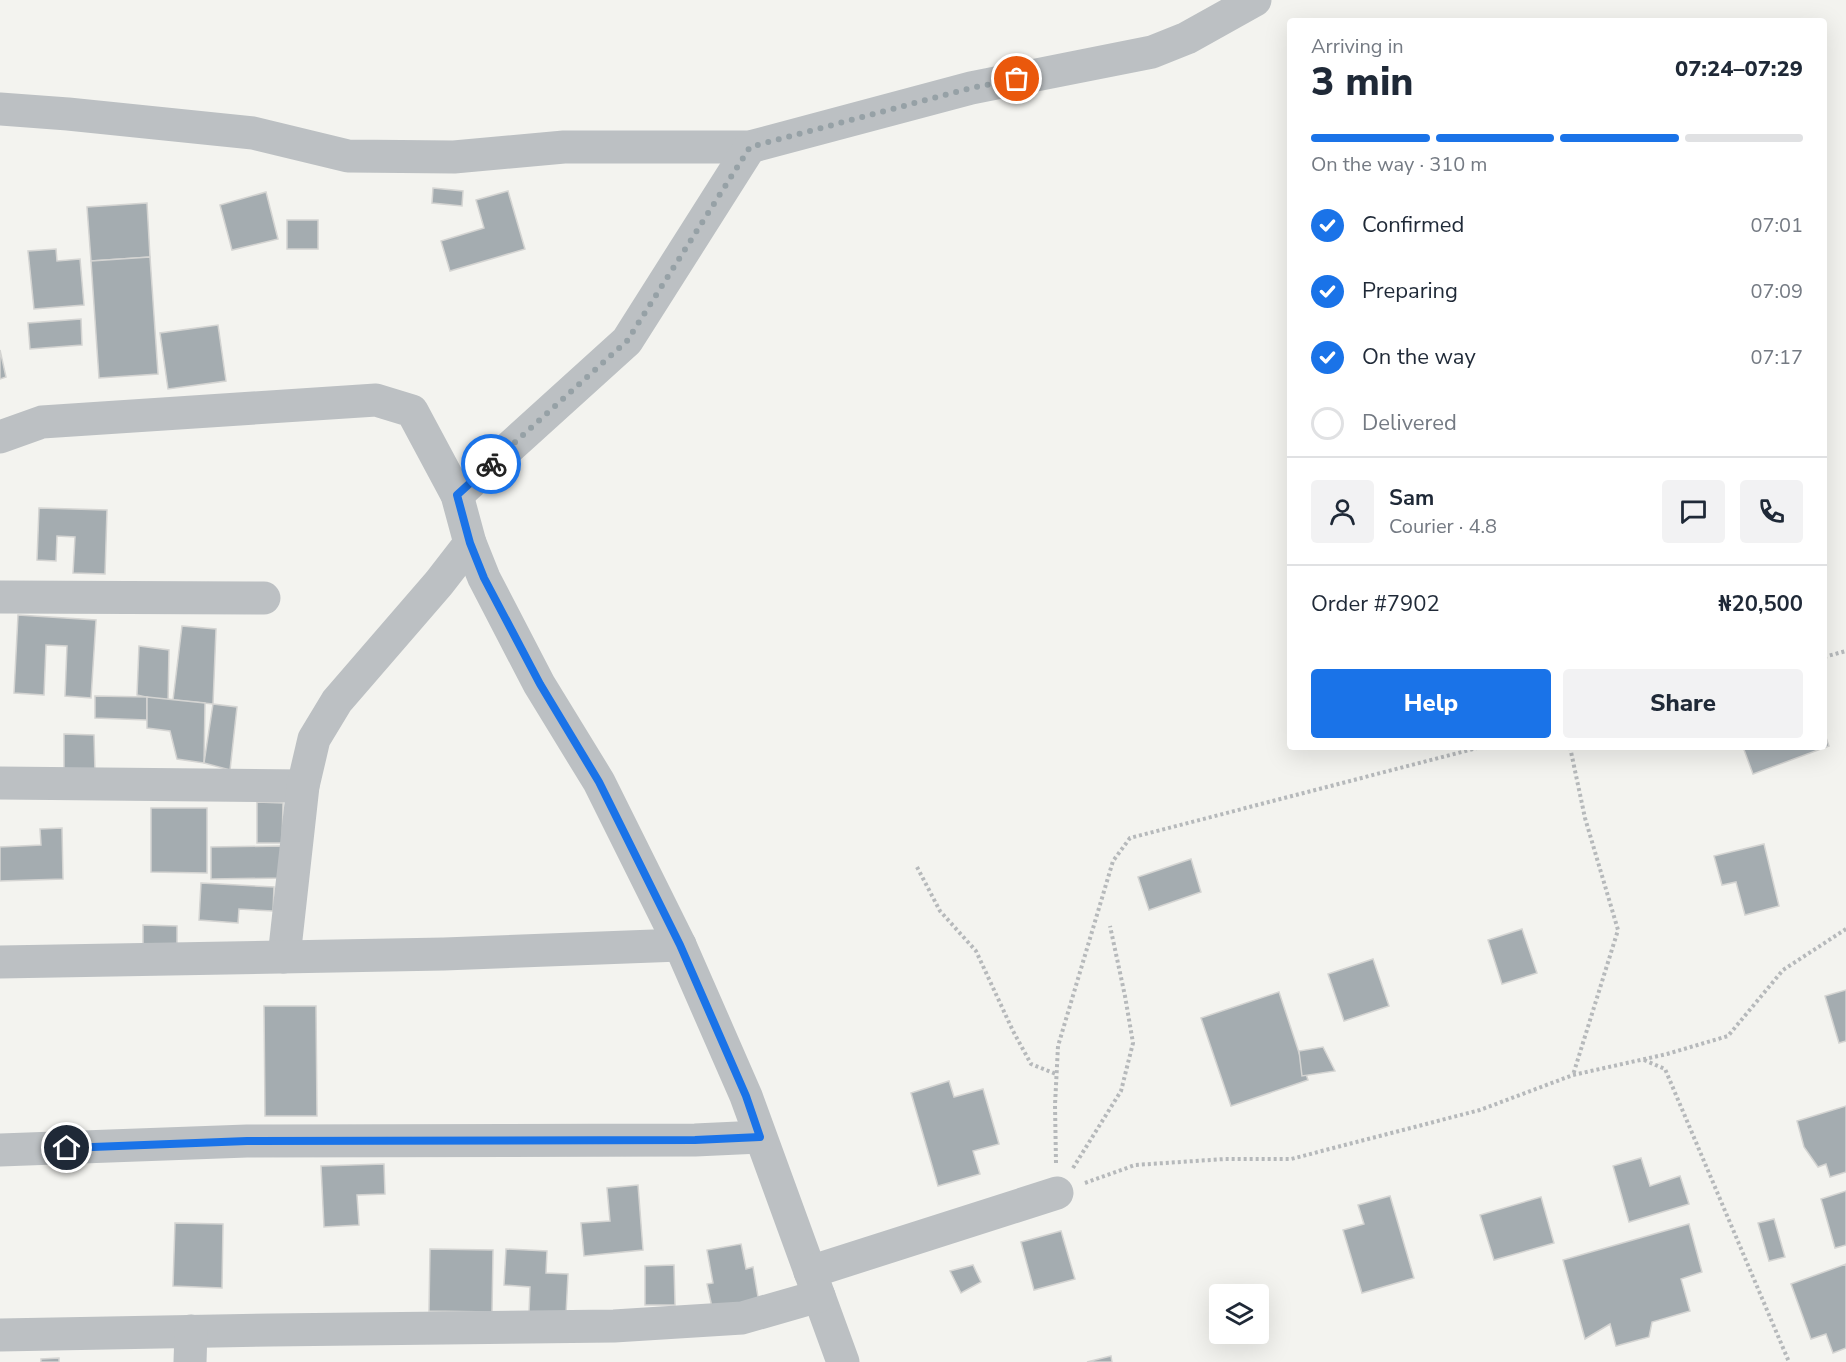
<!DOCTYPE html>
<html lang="en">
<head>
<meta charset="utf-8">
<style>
  :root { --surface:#fff; --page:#f2f2f3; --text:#1f2937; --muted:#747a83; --line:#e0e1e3; --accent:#1a73e8 }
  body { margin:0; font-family:"Nunito Sans",sans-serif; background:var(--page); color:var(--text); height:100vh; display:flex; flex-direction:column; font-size:22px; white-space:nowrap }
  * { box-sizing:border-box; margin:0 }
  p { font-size:20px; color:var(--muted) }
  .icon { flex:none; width:33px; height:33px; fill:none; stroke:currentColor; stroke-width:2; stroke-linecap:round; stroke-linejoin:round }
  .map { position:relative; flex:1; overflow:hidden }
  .sheet { position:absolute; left:1287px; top:18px; width:540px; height:732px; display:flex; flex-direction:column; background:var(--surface); border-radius:6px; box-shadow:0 6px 24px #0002 }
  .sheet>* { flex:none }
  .controls { position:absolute; left:1209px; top:1284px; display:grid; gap:12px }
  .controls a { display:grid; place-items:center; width:60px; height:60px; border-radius:6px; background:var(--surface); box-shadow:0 6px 24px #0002; font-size:30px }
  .pin { position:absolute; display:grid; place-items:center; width:51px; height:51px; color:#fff; margin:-26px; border:3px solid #fff; border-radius:50%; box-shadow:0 2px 6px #0007 }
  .courier { position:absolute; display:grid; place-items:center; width:60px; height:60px; margin:-30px; border:4px solid #1a73e8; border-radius:50%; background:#fff; color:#222; box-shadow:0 2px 8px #0007 }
  .headline em { font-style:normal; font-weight:800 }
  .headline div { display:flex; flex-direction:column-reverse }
  .headline { display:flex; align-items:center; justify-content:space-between; height:102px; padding:0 24px }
  h1 { font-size:39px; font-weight:800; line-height:45px }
  .bar { display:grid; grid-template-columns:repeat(4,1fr); gap:9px 6px; align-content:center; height:72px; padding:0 24px }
  .bar i { height:8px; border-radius:4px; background:var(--line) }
  .bar .active { background:var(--accent) }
  .bar p { grid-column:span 4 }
  .line { display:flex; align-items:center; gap:15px; padding:0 24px; border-top:2px solid var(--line) }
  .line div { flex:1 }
  .round { display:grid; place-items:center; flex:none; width:63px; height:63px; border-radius:6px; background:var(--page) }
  ol { padding:0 24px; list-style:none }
  li { display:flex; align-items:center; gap:18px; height:66px }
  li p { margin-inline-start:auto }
  li .icon { padding:6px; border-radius:50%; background:var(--accent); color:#fff; stroke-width:4 }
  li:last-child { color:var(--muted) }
  li i { width:33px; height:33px; border:3px solid var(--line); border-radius:50% }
  .action { display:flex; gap:12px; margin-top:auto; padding:12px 24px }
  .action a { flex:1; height:69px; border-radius:6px; background:var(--accent); color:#fff; font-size:24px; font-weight:800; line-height:69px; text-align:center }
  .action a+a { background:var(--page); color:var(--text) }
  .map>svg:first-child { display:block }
  .building { fill:#a4acb0; stroke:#d4d4d2; stroke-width:1.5 }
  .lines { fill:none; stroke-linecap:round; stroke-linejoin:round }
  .path { stroke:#b6b9bb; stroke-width:4; stroke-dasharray:3 3; stroke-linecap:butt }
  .street { stroke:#bcc0c3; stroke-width:33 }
  .done { stroke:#96a1a6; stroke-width:6; stroke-dasharray:0 10.8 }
  .route { stroke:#1a73e8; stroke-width:8 }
</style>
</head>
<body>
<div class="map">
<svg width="1846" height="1362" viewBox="0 0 1846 1362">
  <rect width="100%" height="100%" fill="#f3f3ef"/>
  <!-- building -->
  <g class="building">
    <path d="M 433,188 L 463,191 L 462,206 L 432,203 Z"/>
    <path d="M 508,191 L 525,249 L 450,271 L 441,241 L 484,228 L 476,200 Z"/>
    <path d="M 266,192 L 278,239 L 232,250 L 220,205 Z"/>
    <path d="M 147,203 L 150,257 L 91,261 L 87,207 Z"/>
    <rect x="287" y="220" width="31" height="29"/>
    <path d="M 56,249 L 57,261 L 80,259 L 84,305 L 34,309 L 28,251 Z"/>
    <path d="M 150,257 L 158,374 L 99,378 L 91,261 Z"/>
    <path d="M 81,319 L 82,345 L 30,349 L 28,323 Z"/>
    <path d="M 218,325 L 226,381 L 168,389 L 160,333 Z"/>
    <path d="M 0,350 L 6,377 L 0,379 Z"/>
    <path d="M 39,508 L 107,510 L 105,574 L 73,573 L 75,537 L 57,536 L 56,561 L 37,560 Z"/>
    <path d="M 18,615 L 96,620 L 91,698 L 65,696 L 67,646 L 46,645 L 44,695 L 14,693 Z"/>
    <path d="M 182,626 L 216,629 L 213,704 L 173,700 Z"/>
    <path d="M 139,646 L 169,650 L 168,702 L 137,695 Z"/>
    <path d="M 95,696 L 147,697 L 147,720 L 95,718 Z"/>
    <path d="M 147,697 L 205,703 L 204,763 L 177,759 L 170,731 L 147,728 Z"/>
    <path d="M 213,704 L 237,707 L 230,770 L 204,763 Z"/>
    <path d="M 1824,732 L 1829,746 L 1753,774 L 1743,747 L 1824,747 Z"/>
    <path d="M 64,734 L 94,735 L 95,772 L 64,771 Z"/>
    <path d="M 257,802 L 283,803 L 282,843 L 257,843 Z"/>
    <path d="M 151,808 L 207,808 L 207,873 L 151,872 Z"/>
    <path d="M 62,828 L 63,879 L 0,881 L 0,847 L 41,845 L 40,829 Z"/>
    <path d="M 1764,844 L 1779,906 L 1745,915 L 1736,882 L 1722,885 L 1714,856 Z"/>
    <path d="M 282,846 L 283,878 L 211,879 L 211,847 Z"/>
    <path d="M 1191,859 L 1201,892 L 1149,910 L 1138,877 Z"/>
    <path d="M 201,883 L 274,887 L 273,911 L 239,909 L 238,923 L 199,920 Z"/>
    <path d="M 143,925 L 177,926 L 177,950 L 143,949 Z"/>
    <path d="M 1522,929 L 1537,973 L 1502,984 L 1488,940 Z"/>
    <path d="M 1373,959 L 1389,1006 L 1344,1021 L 1328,974 Z"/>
    <path d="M 1846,990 L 1846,1041 L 1839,1043 L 1825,996 Z"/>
    <path d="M 1279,992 L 1308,1080 L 1231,1106 L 1201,1018 Z"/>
    <path d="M 264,1006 L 316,1006 L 317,1116 L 265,1116 Z"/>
    <path d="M 1323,1047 L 1335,1071 L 1302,1076 L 1299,1051 Z"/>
    <path d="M 949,1081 L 954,1097 L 983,1089 L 999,1144 L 973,1151 L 980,1174 L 938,1186 L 911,1093 Z"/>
    <path d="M 1846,1106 L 1846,1172 L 1830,1177 L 1826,1164 L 1818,1167 L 1804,1147 L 1797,1121 Z"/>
    <path d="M 1641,1158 L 1650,1186 L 1680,1176 L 1689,1204 L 1629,1222 L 1613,1166 Z"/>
    <path d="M 384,1164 L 385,1194 L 357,1195 L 359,1225 L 324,1227 L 321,1166 Z"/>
    <path d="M 638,1185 L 643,1250 L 584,1256 L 581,1223 L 610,1221 L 607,1188 Z"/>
    <path d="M 1846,1191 L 1846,1245 L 1835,1248 L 1821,1199 Z"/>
    <path d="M 1390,1196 L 1414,1278 L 1362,1293 L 1343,1230 L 1364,1224 L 1358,1205 Z"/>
    <path d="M 1541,1197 L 1554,1243 L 1494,1260 L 1480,1215 Z"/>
    <path d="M 1774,1219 L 1785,1257 L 1769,1261 L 1758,1223 Z"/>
    <path d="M 175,1223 L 223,1224 L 222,1288 L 173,1286 Z"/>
    <path d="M 1689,1224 L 1702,1272 L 1681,1279 L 1690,1311 L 1652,1322 L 1649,1337 L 1616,1346 L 1610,1324 L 1585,1339 L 1563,1260 Z"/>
    <path d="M 1061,1231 L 1075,1279 L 1034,1290 L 1021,1242 Z"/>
    <path d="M 741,1244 L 746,1269 L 753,1267 L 759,1303 L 713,1312 L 707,1284 L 713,1283 L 707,1250 Z"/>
    <path d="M 430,1249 L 493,1250 L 492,1312 L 429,1311 Z"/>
    <path d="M 506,1249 L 547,1251 L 546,1273 L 568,1274 L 566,1314 L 529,1312 L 530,1287 L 504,1285 Z"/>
    <path d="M 1846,1264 L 1846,1348 L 1833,1353 L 1826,1334 L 1811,1339 L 1791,1284 Z"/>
    <path d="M 674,1265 L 675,1305 L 645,1305 L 645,1266 Z"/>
    <path d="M 973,1265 L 981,1282 L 961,1293 L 950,1271 Z"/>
    <path d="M 1111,1356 L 1112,1362 L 1087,1362 Z"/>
    <path d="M 59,1358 L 59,1362 L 41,1362 L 41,1359 Z"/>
  </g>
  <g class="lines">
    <!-- path -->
    <g class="path">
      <path d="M 1824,657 L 1846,651"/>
      <path d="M 1570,747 L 1585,818 L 1618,930 L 1573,1075"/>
      <path d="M 917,867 L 940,911 L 976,951 L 1013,1031 L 1031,1064 L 1056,1074"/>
      <path d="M 1644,1060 L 1665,1069 L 1789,1362"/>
      <path d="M 1056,1163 L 1055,1105 L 1058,1046 L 1113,861 L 1130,838 L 1481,747"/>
      <path d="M 1073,1168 L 1121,1091 L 1133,1043 L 1125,996 L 1110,926"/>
      <path d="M 1085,1183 L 1135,1165 L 1225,1159 L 1291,1159 L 1480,1110 L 1573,1075 L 1667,1054 L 1728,1036 L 1783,970 L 1846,929"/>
    </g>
    <!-- street -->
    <g class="street">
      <path d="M 0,109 L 68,114 L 253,133 L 348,156 L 454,157 L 564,147 L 750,147 L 971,88 L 1152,52 L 1187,38 L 1255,0"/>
      <path d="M 0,437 L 42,422 L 376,400 L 412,411 L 457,495 L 470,543 L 484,578 L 539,684 L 599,782 L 680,945 L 746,1096 L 843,1362"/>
      <path d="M 457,495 L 627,341 L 750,147"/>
      <path d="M 0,597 L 264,598"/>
      <path d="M 0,783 L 303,786"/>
      <path d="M 284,957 L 303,786 L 314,739 L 337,701 L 439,583 L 470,543"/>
      <path d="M 0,962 L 444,954 L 680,945"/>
      <path d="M 0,1150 L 247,1141 L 695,1140 L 760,1137"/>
      <path d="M 810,1272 L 1057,1193"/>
      <path d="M 0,1335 L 271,1330 L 614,1326 L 742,1318 L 819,1296"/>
      <path d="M 190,1362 L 191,1331"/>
    </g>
  </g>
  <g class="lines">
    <!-- done -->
    <path class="done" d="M 491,464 L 627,341 L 750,147 L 971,88 L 1017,79"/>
    <!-- route -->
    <path class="route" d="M 67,1148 L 247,1141 L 695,1140 L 760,1137 L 746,1096 L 680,945 L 599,782 L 540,684 L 484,578 L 470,543 L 457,495 L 491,464"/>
  </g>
</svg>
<div class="controls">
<a><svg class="icon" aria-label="layers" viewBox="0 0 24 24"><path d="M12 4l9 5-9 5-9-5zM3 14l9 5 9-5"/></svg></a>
</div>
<div class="pin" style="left:1017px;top:79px;background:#ea580c"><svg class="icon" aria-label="bag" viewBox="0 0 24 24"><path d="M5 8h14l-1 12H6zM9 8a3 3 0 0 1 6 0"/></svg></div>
<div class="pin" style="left:67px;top:1148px;background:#1f2937"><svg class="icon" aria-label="home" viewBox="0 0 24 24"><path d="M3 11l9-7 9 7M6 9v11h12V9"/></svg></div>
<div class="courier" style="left:491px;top:464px"><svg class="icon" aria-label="bike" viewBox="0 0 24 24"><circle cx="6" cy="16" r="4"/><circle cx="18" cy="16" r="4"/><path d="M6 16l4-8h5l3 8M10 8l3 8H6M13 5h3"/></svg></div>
<section class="sheet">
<div class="headline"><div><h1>3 min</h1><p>Arriving in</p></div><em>07:24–07:29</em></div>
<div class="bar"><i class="active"></i><i class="active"></i><i class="active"></i><i></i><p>On the way · 310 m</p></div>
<ol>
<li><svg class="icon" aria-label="check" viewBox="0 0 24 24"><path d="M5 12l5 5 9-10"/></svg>Confirmed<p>07:01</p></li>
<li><svg class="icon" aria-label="check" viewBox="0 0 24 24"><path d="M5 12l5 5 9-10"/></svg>Preparing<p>07:09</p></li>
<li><svg class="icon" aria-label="check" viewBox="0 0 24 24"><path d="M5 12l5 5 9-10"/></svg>On the way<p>07:17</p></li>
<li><i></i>Delivered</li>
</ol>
<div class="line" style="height:108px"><a class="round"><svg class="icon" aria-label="person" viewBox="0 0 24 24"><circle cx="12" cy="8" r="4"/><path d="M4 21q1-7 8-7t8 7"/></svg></a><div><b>Sam</b><p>Courier · 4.8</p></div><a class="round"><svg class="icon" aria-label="chat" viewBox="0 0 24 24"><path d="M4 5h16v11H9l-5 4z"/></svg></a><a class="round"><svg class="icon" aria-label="phone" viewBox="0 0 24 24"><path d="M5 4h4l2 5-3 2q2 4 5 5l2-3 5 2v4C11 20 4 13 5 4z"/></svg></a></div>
<div class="line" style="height:78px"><div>Order #7902</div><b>₦20,500</b></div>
<div class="action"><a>Help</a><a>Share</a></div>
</section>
</div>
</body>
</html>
